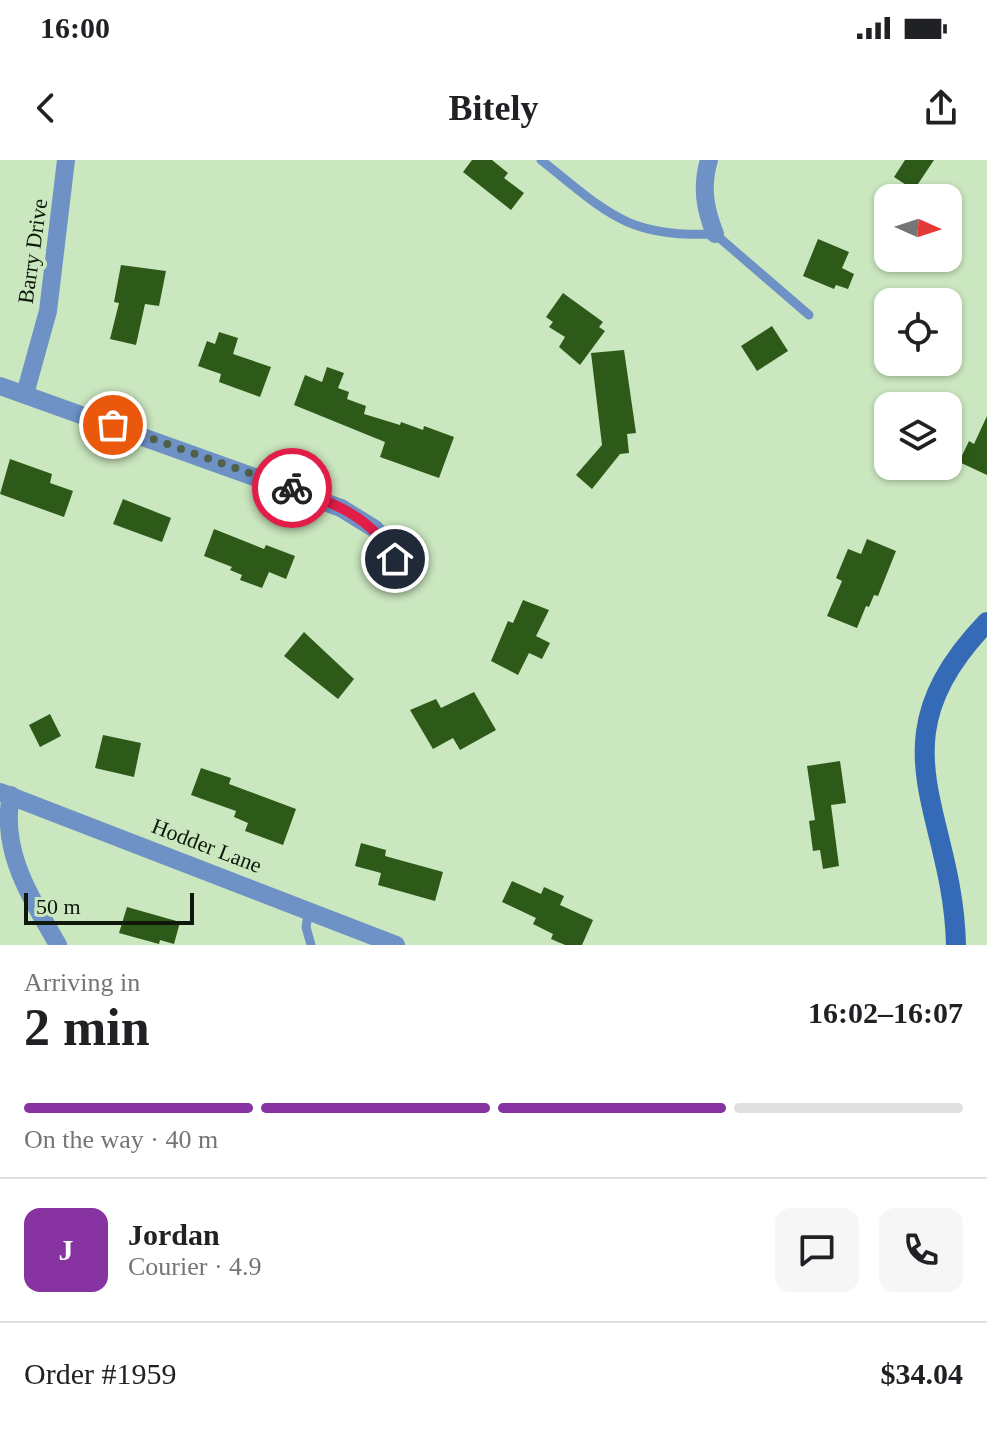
<!DOCTYPE html>
<html lang="en">
<head>
<meta charset="utf-8">
<style>
  :root { --surface:#fff; --page:#f6f6f6; --text:#202124; --muted:#757577; --line:#e0e0e0; --accent:#8733a1 }
  body { margin:0; font-family:Georgia,serif; background:var(--page); color:var(--text); height:100vh; display:flex; flex-direction:column; font-size:30px; white-space:nowrap }
  * { box-sizing:border-box; margin:0 }
  p { font-size:26px; color:var(--muted) }
  .icon { flex:none; width:44px; height:44px; fill:none; stroke:currentColor; stroke-width:2; stroke-linecap:round; stroke-linejoin:round }
  .map { position:relative; height:785px; overflow:hidden }
  .panel { display:flex; flex-direction:column; background:var(--surface); flex:1 }
  .panel>* { flex:none }
  .needle { width:52px; rotate:93deg }
  .fabs { position:absolute; left:874px; top:24px; display:grid; gap:16px }
  .fabs a { display:grid; place-items:center; width:88px; height:88px; border-radius:16px; background:var(--surface); box-shadow:0 2px 6px #0004; font-size:40px }
  .scale { position:absolute; left:24px; bottom:20px; width:170px; box-sizing:border-box; padding-left:8px; border:4px solid #0f190b; border-top:0; font-size:22px; line-height:28px; white-space:nowrap; color:#0f190b; -webkit-text-stroke:6px #cae7bf; paint-order:stroke }
  .pin { position:absolute; display:grid; place-items:center; width:68px; height:68px; color:#fff; margin:-34px; border:4px solid #fff; border-radius:50%; box-shadow:0 2px 8px #0007 }
  .courier { position:absolute; display:grid; place-items:center; width:80px; height:80px; margin:-40px; border:6px solid #e11d48; border-radius:50%; background:#fff; color:#222; box-shadow:0 2px 10px #0007 }
  .headline em { font-style:normal; font-weight:800 }
  .headline div { display:flex; flex-direction:column-reverse }
  .headline { display:flex; align-items:center; justify-content:space-between; height:136px; padding:0 24px }
  h1 { font-size:52px; font-weight:800; line-height:60px }
  .bar { display:grid; grid-template-columns:repeat(4,1fr); gap:12px 8px; align-content:center; height:96px; padding:0 24px }
  .bar i { height:10px; border-radius:6px; background:var(--line) }
  .bar .selected { background:var(--accent) }
  .bar p { grid-column:span 4 }
  .line { display:flex; align-items:center; gap:20px; padding:0 24px; border-top:2px solid var(--line) }
  .line div { flex:1 }
  .round { display:grid; place-items:center; flex:none; width:84px; height:84px; border-radius:16px; background:var(--page) }
  .status { display:flex; justify-content:space-between; align-items:center; height:56px; padding:0 40px; background:var(--surface); direction:ltr }
  .status svg { height:22px; fill:currentColor }
  header { display:flex; justify-content:space-between; align-items:center; height:104px; padding:0 24px; background:var(--surface); font-size:36px; font-weight:800 }
  .map>svg:first-child { display:block }
  .building { fill:#2d5a18 }
  .lines { fill:none; stroke-linecap:round; stroke-linejoin:round }
  .lane { stroke:#6e92c5; stroke-width:9 }
  .street { stroke:#6e92c5; stroke-width:18 }
  .secondary { stroke:#356ab6; stroke-width:20 }
  .done { stroke:#50614a; stroke-width:8; stroke-dasharray:0 14.4 }
  .route { stroke:#e11d48; stroke-width:10 }
  .labels { text-anchor:middle; stroke-width:8; stroke-linejoin:round; paint-order:stroke }
  .street-label { font-size:22px; fill:#0f190b; stroke:#cae7bf }
</style>
</head>
<body>
<div class="status"><b>16:00</b><svg viewBox="0 0 49 12"><path d="M0 12V9h3v3zM5 12V6h3v6zM10 12V3h3v9zM15 12V0h3v12zM26 1h20v11H26zM47 4h2v5h-2z"/></svg></div>
<header><svg class="icon" aria-label="back" viewBox="0 0 24 24"><path d="M15 5l-7 7 7 7"/></svg>Bitely<svg class="icon" aria-label="share" viewBox="0 0 24 24"><path d="M12 15V3M7 8l5-5 5 5M5 13v7h14v-7"/></svg></header>
<div class="map">
<svg width="987" height="785" viewBox="0 0 987 785">
  <rect width="100%" height="100%" fill="#cae7bf"/>
  <!-- building -->
  <g class="building">
    <path d="M 472,0 L 492,0 L 508,13 L 504,18 L 524,33 L 511,50 L 463,12 Z"/>
    <path d="M 905,0 L 934,0 L 914,30 L 894,17 Z"/>
    <path d="M 818,79 L 849,92 L 842,108 L 854,114 L 848,129 L 836,125 L 834,129 L 803,116 Z"/>
    <path d="M 121,105 L 166,111 L 159,146 L 145,144 L 136,185 L 110,179 L 119,143 L 114,142 Z"/>
    <path d="M 563,133 L 603,162 L 599,167 L 605,171 L 580,205 L 559,187 L 565,177 L 549,167 L 553,162 L 546,157 Z"/>
    <path d="M 772,166 L 788,191 L 757,211 L 741,186 Z"/>
    <path d="M 219,172 L 238,178 L 233,194 L 271,207 L 260,237 L 219,222 L 221,214 L 198,206 L 207,181 L 215,184 Z"/>
    <path d="M 624,190 L 636,273 L 627,274 L 629,293 L 620,294 L 592,329 L 576,315 L 602,285 L 591,193 Z"/>
    <path d="M 327,207 L 344,213 L 338,228 L 349,232 L 347,239 L 366,246 L 364,254 L 400,265 L 401,262 L 423,270 L 424,266 L 454,277 L 439,318 L 380,297 L 385,282 L 294,245 L 305,215 L 322,222 Z"/>
    <path d="M 987,256 L 987,315 L 959,302 L 969,281 L 974,284 Z"/>
    <path d="M 10,299 L 52,314 L 50,323 L 73,331 L 64,357 L 0,334 Z"/>
    <path d="M 123,339 L 171,358 L 162,382 L 113,364 Z"/>
    <path d="M 214,369 L 264,389 L 266,385 L 295,396 L 286,419 L 269,412 L 262,428 L 240,420 L 242,415 L 230,410 L 232,407 L 204,396 Z"/>
    <path d="M 867,379 L 896,391 L 878,436 L 874,435 L 869,447 L 866,446 L 857,468 L 827,456 L 842,421 L 836,418 L 848,389 L 861,394 Z"/>
    <path d="M 523,440 L 549,450 L 536,476 L 550,483 L 542,499 L 529,493 L 518,515 L 491,501 L 508,461 L 513,463 Z"/>
    <path d="M 304,472 L 354,519 L 338,539 L 284,496 Z"/>
    <path d="M 474,532 L 496,570 L 460,590 L 453,578 L 433,589 L 410,550 L 436,539 L 441,548 Z"/>
    <path d="M 50,554 L 61,576 L 40,587 L 29,565 Z"/>
    <path d="M 103,575 L 141,583 L 134,617 L 95,608 Z"/>
    <path d="M 840,601 L 846,643 L 831,645 L 839,706 L 823,709 L 820,690 L 813,691 L 809,661 L 815,660 L 807,606 Z"/>
    <path d="M 201,608 L 231,618 L 229,624 L 296,649 L 283,685 L 245,671 L 248,663 L 234,657 L 236,651 L 191,635 Z"/>
    <path d="M 361,683 L 386,690 L 385,696 L 443,712 L 435,741 L 378,725 L 381,713 L 355,706 Z"/>
    <path d="M 512,721 L 541,734 L 544,727 L 564,736 L 560,745 L 593,760 L 582,785 L 565,785 L 551,779 L 553,774 L 533,764 L 536,758 L 502,742 Z"/>
    <path d="M 127,747 L 180,762 L 174,784 L 160,780 L 159,784 L 119,773 Z"/>
  </g>
  <g class="lines">
    <!-- lane -->
    <g class="lane">
      <path d="M 541,0 C 607,52 626,78 715,74 L 809,155"/>
      <path d="M 309,749 L 306,767 L 311,785"/>
    </g>
    <!-- street -->
    <g class="street">
      <path d="M 709,0 C 701,27 705,49 715,74"/>
      <path d="M 0,226 L 341,348 L 375,369 L 395,399"/>
      <path d="M 25,234 L 48,151 L 66,0"/>
      <path d="M 0,632 L 396,785"/>
      <path d="M 11,635 C 0,692 31,737 58,785"/>
    </g>
    <!-- secondary -->
    <path class="secondary" d="M 956,785 C 953,649 870,584 987,462"/>
  </g>
  <g class="lines">
    <!-- done -->
    <path class="done" d="M 113,265 L 292,328"/>
    <!-- route -->
    <path class="route" d="M 292,328 C 335,343 373,358 395,399"/>
  </g>
  <g class="labels">
    <!-- street labels -->
    <g class="street-label">
      <text transform="translate(32 91) rotate(-82)" y="8">Barry Drive</text>
      <text transform="translate(207 685) rotate(21)" y="8">Hodder Lane</text>
    </g>
  </g>
</svg>
<div class="fabs">
<a><svg class="needle" viewBox="-14 -14 28 28"><path d="M0-13l5 13h-10z" fill="#e53935"/><path d="M0 13l5-13h-10z" fill="#757577"/></svg></a>
<a><svg class="icon" aria-label="locate" viewBox="0 0 24 24"><circle cx="12" cy="12" r="6"/><path d="M12 2v4M12 18v4M2 12h4M18 12h4"/></svg></a>
<a><svg class="icon" aria-label="layers" viewBox="0 0 24 24"><path d="M12 4l9 5-9 5-9-5zM3 14l9 5 9-5"/></svg></a>
</div>
<div class="scale">50 m</div>
<div class="pin" style="left:113px;top:265px;background:#ea580c"><svg class="icon" aria-label="bag" viewBox="0 0 24 24"><path d="M5 8h14l-1 12H6zM9 8a3 3 0 0 1 6 0"/></svg></div>
<div class="pin" style="left:395px;top:399px;background:#1f2937"><svg class="icon" aria-label="home" viewBox="0 0 24 24"><path d="M3 11l9-7 9 7M6 9v11h12V9"/></svg></div>
<div class="courier" style="left:292px;top:328px"><svg class="icon" aria-label="bike" viewBox="0 0 24 24"><circle cx="6" cy="16" r="4"/><circle cx="18" cy="16" r="4"/><path d="M6 16l4-8h5l3 8M10 8l3 8H6M13 5h3"/></svg></div>
</div>
<section class="panel">
<div class="headline"><div><h1>2 min</h1><p>Arriving in</p></div><em>16:02–16:07</em></div>
<div class="bar"><i class="selected"></i><i class="selected"></i><i class="selected"></i><i></i><p>On the way · 40 m</p></div>
<div class="line" style="height:144px"><b class="round" style="background:var(--accent);color:#fff">J</b><div><b>Jordan</b><p>Courier · 4.9</p></div><a class="round"><svg class="icon" aria-label="chat" viewBox="0 0 24 24"><path d="M4 5h16v11H9l-5 4z"/></svg></a><a class="round"><svg class="icon" aria-label="phone" viewBox="0 0 24 24"><path d="M5 4h4l2 5-3 2q2 4 5 5l2-3 5 2v4C11 20 4 13 5 4z"/></svg></a></div>
<div class="line" style="height:104px"><div>Order #1959</div><b>$34.04</b></div>
</section>
</body>
</html>
